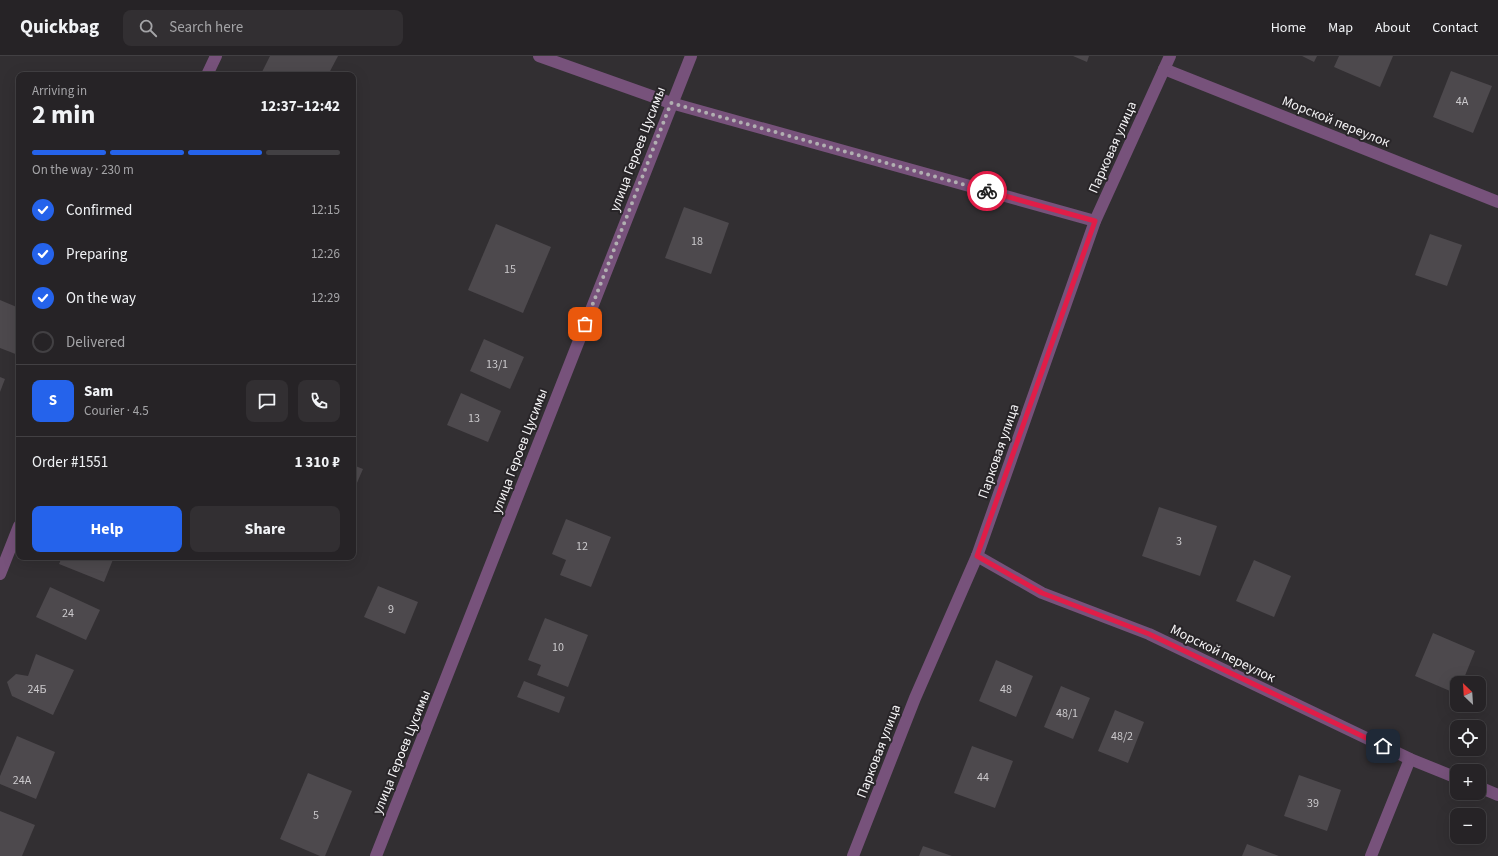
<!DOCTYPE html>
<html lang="en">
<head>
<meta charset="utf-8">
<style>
  :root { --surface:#262326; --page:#322f32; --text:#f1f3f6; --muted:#a4a4a7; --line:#424043; --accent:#2563eb }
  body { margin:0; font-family:"Source Sans 3",sans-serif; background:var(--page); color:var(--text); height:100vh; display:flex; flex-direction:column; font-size:15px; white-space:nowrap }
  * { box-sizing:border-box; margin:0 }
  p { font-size:13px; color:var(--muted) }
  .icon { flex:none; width:22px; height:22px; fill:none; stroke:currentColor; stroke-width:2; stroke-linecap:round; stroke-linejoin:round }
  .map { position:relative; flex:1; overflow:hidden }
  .details { position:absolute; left:16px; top:16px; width:340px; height:488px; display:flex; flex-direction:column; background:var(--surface); border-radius:8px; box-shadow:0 4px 16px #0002,0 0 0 1px var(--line) }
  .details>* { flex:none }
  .needle { width:26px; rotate:335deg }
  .tools { position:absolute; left:1450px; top:620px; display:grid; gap:8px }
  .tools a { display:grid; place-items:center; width:36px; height:36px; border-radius:8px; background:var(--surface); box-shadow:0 4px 16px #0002,0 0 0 1px var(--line); font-size:20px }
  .pin { position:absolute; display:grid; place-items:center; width:34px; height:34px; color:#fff; margin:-17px; border-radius:8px; box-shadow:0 2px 6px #0006 }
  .courier { position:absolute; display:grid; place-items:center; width:40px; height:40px; margin:-20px; border:3px solid #e11d48; border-radius:50%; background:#fff; color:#222; box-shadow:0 1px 5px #0007 }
  .headline em { font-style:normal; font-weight:700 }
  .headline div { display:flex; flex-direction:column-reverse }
  .headline { display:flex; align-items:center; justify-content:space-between; height:68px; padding:0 16px }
  h1 { font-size:26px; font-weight:700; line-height:30px }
  .bar { display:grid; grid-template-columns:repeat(4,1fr); gap:6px 4px; align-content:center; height:48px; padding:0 16px }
  .bar i { height:5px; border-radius:3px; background:var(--line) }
  .bar .active { background:var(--accent) }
  .bar p { grid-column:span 4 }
  .line { display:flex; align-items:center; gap:10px; padding:0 16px; border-top:1px solid var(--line) }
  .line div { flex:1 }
  .round { display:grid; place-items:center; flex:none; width:42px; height:42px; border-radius:8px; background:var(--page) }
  ol { padding:0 16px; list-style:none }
  li { display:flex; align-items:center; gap:12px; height:44px }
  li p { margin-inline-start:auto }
  li .icon { padding:4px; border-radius:50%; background:var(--accent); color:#fff; stroke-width:4 }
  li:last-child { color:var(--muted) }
  li i { width:22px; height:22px; border:2px solid var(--line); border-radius:50% }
  .button { display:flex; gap:8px; margin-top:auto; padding:8px 16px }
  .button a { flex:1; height:46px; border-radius:8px; background:var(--accent); color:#fff; font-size:16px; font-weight:700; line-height:46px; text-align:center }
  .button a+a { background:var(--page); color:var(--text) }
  header { display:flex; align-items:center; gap:24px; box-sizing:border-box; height:56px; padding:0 20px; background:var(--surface); border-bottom:1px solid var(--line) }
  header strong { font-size:19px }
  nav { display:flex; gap:22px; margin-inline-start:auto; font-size:14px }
  .search { width:280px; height:36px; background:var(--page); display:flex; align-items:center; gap:10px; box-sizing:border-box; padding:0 14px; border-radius:8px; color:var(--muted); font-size:15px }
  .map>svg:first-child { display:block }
  .building { fill:#4d494d }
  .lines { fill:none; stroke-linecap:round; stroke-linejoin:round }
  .minor { stroke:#77527b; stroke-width:12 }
  .done { stroke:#b1afb1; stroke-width:4; stroke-dasharray:0 7.2 }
  .route { stroke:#e11d48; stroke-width:5 }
  .labels { text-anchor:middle; stroke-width:4; stroke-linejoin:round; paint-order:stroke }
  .number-label { font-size:12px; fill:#cbc9cc }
  .street-label { font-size:14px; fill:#f5f4f6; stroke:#282528 }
</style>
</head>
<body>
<header>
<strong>Quickbag</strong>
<div class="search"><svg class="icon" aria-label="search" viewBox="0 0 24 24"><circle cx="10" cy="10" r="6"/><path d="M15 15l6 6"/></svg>Search here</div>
<nav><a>Home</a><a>Map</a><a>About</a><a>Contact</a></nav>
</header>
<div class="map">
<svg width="1498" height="800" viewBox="0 0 1498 800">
  <rect width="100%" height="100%" fill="#322f32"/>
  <!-- building -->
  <g class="building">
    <path d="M 270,0 L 338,0 L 328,19 L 264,19 L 261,18 Z"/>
    <path d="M 1073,0 L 1089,0 L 1087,6 Z"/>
    <path d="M 1302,0 L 1317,0 L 1314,6 Z"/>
    <path d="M 1339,0 L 1393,0 L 1380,31 L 1334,11 Z"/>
    <path d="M 1451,15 L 1492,30 L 1473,77 L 1433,61 Z"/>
    <path d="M 684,151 L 729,167 L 711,218 L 665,202 Z"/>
    <path d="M 496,168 L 551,191 L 523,257 L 468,234 Z"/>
    <path d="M 1430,178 L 1462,189 L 1447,230 L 1415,219 Z"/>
    <path d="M 0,244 L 19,252 L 18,299 L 0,292 Z"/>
    <path d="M 484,283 L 524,301 L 510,333 L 470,315 Z"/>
    <path d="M 0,321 L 5,323 L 0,336 Z"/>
    <path d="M 461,337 L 501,355 L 488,386 L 447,369 Z"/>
    <path d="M 353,409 L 363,413 L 353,436 Z"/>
    <path d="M 1159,451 L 1217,470 L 1200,520 L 1142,500 Z"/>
    <path d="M 566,463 L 611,481 L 591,531 L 560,519 L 566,504 L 552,498 Z"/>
    <path d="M 62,501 L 114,501 L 104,526 L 59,508 Z"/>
    <path d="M 1254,504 L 1291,520 L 1274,561 L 1236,545 Z"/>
    <path d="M 378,530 L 418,546 L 405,578 L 364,561 Z"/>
    <path d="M 50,531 L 100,554 L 86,584 L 36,561 Z"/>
    <path d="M 545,562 L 588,579 L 568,631 L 537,619 L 541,609 L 528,604 Z"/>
    <path d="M 1433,577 L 1475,595 L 1462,627 L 1457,627 L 1457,638 L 1415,620 Z"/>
    <path d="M 36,598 L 74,614 L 53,659 L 12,640 L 7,626 L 16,618 L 28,620 Z"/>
    <path d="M 996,604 L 1033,620 L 1016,661 L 979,645 Z"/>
    <path d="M 524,625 L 565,641 L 559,657 L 517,641 Z"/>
    <path d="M 1061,630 L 1090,642 L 1073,683 L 1044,671 Z"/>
    <path d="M 1115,654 L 1144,666 L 1128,707 L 1098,695 Z"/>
    <path d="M 17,680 L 55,696 L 36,743 L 0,728 L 0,720 Z"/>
    <path d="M 972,690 L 1013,705 L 995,752 L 954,737 Z"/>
    <path d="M 308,717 L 352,735 L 325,800 L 320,800 L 280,783 Z"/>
    <path d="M 1299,719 L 1341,734 L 1327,775 L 1284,760 Z"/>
    <path d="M 0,755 L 35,769 L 22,800 L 0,800 Z"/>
    <path d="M 1247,788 L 1279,800 L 1242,800 Z"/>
    <path d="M 923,790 L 952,800 L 919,800 Z"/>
  </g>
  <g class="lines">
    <!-- minor -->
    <g class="minor">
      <path d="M 539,0 L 671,47 L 1095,165"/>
      <path d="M 1164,13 L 1498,146"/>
      <path d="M 207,19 L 216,0"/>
      <path d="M 977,500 L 1042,537 L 1149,578 L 1410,703 L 1457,722"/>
      <path d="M 0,518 L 19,470"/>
      <path d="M 1479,731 L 1498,739"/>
      <path d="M 376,800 L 691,0"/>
      <path d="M 853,800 L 915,642 L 977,500 L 1095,165 L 1170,0"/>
      <path d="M 1371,800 L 1410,703"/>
    </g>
  </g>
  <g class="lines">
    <!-- done -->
    <path class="done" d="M 585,268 L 671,47 L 987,135"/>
    <!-- route -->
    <path class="route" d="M 987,135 L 1095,165 L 977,500 L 1042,537 L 1149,578 L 1383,690"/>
  </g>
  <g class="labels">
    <!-- number labels -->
    <g class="number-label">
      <text x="1462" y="49">4А</text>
      <text x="697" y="189">18</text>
      <text x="510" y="217">15</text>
      <text x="497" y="312">13/1</text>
      <text x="474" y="366">13</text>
      <text x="1179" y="489">3</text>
      <text x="582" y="494">12</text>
      <text x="391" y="557">9</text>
      <text x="68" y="561">24</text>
      <text x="558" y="595">10</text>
      <text x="37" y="637">24Б</text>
      <text x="1006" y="637">48</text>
      <text x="1067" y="661">48/1</text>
      <text x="1122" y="684">48/2</text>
      <text x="983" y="725">44</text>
      <text x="22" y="728">24А</text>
      <text x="1313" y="751">39</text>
      <text x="316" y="763">5</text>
    </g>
    <!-- street labels -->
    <g class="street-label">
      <text transform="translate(1336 65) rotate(22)" y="5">Морской переулок</text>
      <text transform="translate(1112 91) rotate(-66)" y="5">Парковая улица</text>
      <text transform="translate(637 93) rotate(-69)" y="5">улица Героев Цусимы</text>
      <text transform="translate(519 395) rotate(-69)" y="5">улица Героев Цусимы</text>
      <text transform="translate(998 395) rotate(-71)" y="5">Парковая улица</text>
      <text transform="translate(1223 597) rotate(26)" y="5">Морской переулок</text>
      <text transform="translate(878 695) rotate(-69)" y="5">Парковая улица</text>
      <text transform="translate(401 696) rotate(-68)" y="5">улица Героев Цусимы</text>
    </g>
  </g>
</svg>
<div class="tools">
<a><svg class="needle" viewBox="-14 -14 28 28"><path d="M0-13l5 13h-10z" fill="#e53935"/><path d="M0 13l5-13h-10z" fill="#a4a4a7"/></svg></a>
<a><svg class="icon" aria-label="locate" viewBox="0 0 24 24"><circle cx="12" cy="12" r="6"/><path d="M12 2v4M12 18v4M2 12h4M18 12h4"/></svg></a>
<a>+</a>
<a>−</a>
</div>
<div class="pin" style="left:585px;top:268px;background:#ea580c"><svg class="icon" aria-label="bag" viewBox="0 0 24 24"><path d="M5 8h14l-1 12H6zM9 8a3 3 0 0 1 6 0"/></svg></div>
<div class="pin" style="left:1383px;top:690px;background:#1f2937"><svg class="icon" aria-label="home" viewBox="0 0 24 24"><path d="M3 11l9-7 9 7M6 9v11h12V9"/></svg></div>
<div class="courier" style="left:987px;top:135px"><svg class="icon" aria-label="bike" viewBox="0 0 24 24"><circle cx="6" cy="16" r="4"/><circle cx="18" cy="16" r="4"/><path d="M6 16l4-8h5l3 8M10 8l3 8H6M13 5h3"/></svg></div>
<section class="details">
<div class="headline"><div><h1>2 min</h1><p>Arriving in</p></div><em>12:37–12:42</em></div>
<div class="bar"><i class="active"></i><i class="active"></i><i class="active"></i><i></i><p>On the way · 230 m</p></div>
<ol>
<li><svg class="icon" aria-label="check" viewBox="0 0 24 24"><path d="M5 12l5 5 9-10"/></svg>Confirmed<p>12:15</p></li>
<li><svg class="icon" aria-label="check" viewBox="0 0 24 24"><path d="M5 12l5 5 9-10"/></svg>Preparing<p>12:26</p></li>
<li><svg class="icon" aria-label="check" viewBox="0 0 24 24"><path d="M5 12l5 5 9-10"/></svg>On the way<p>12:29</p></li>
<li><i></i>Delivered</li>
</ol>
<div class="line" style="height:72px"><b class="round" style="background:var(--accent);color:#fff">S</b><div><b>Sam</b><p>Courier · 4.5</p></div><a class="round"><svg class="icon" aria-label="chat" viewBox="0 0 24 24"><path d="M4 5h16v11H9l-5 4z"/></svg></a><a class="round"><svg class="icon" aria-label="phone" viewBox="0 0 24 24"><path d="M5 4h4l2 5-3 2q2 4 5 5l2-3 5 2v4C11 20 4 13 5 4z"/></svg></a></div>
<div class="line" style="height:52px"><div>Order #1551</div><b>1 310 ₽</b></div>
<div class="button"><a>Help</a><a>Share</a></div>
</section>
</div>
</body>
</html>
